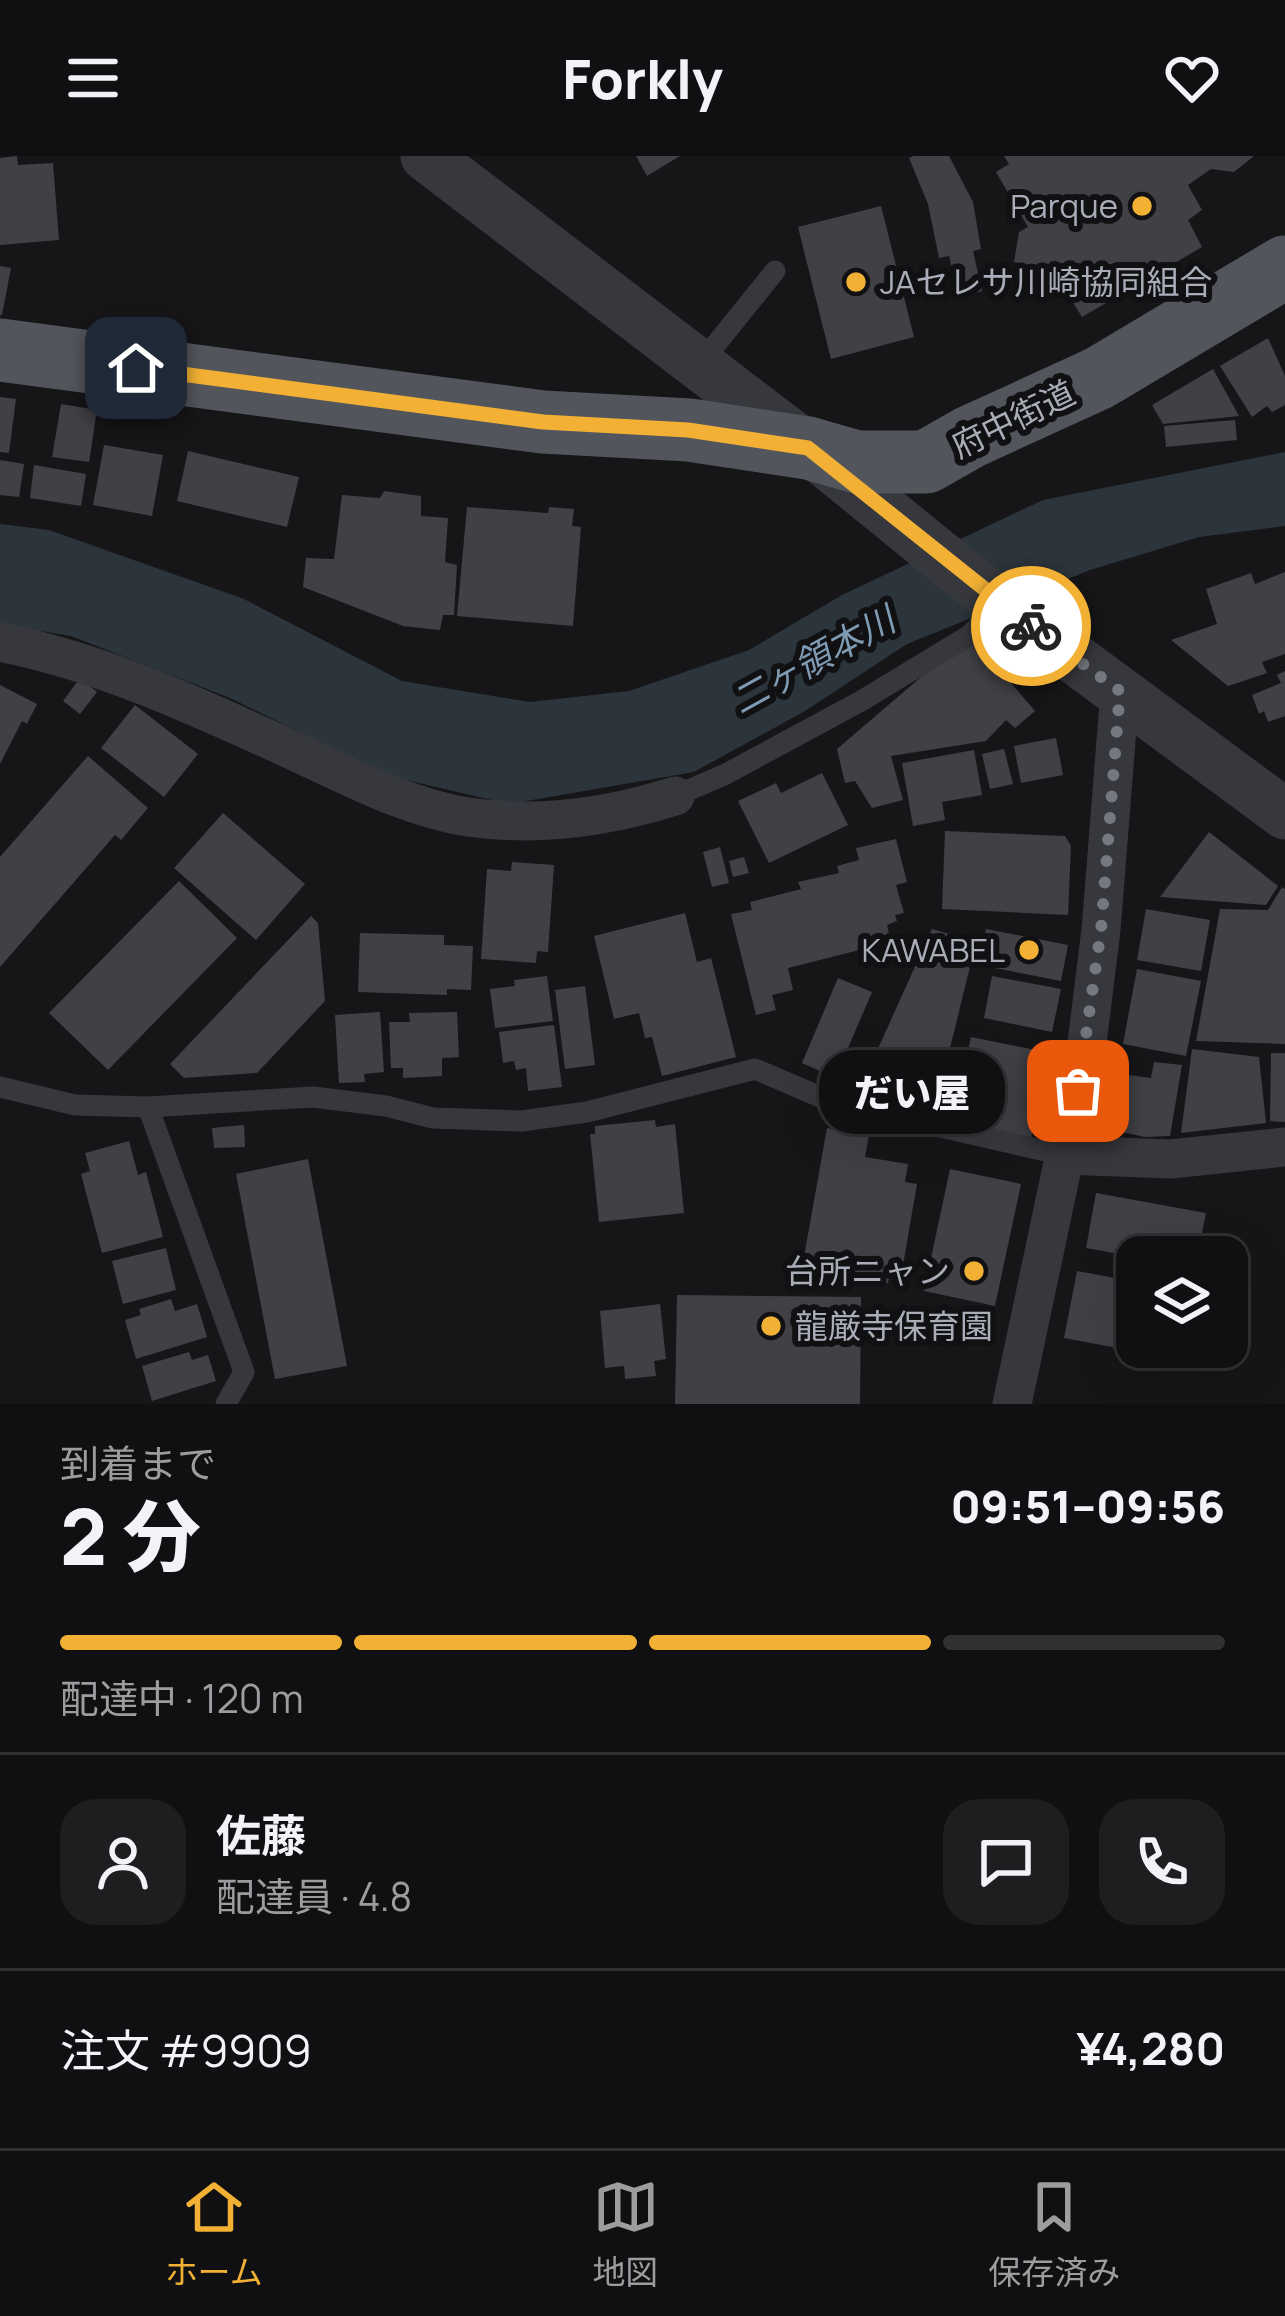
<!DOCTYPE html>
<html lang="ja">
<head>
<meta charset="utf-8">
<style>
  :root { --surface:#101012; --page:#1e1e20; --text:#f1f3f6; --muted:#9c9d9f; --line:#303032; --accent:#f2b134 }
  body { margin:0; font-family:Manrope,"Noto Sans JP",sans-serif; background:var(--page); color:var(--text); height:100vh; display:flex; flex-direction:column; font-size:45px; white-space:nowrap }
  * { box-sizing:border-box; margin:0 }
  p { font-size:39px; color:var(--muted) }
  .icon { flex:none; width:66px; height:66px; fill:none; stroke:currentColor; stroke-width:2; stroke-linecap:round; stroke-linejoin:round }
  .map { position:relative; height:1248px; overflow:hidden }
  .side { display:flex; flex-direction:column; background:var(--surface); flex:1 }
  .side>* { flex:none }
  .fabs { position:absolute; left:1116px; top:1080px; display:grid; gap:24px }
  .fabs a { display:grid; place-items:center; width:132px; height:132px; border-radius:24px; background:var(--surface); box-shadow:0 12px 48px #0002,0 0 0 3px var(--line); font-size:60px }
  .pin { position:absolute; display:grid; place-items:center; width:102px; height:102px; color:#fff; margin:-51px; border-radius:24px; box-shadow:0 6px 18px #0006 }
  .courier { position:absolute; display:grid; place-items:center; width:120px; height:120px; margin:-60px; border:9px solid #f2b134; border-radius:50%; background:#fff; color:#222; box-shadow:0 3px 15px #0007 }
  .bubble { position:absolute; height:84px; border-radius:36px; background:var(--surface); box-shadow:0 12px 48px #0002,0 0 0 3px var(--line); font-size:39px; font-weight:800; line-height:84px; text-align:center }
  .head em { font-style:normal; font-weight:800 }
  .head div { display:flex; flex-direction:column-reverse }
  .head { display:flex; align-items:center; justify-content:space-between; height:204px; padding:0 60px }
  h1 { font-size:78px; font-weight:800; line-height:90px }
  .bar { display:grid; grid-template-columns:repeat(4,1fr); gap:18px 12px; align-content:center; height:144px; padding:0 60px }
  .bar i { height:15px; border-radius:9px; background:var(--line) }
  .bar .active { background:var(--accent) }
  .bar p { grid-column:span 4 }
  .line { display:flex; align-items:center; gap:30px; padding:0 60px; border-top:3px solid var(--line) }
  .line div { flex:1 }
  .round { display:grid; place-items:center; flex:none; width:126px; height:126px; border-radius:36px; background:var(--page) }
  header { display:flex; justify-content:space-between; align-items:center; height:156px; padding:0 60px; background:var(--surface); font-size:54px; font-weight:800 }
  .dock { display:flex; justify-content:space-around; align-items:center; height:168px; border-top:3px solid var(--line); background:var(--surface); font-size:33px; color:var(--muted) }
  .dock a { display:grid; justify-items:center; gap:6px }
  .dock .active { color:var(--accent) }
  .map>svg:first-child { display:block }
  .water { fill:#2c353c }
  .building { fill:#404145 }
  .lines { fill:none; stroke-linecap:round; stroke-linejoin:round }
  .service { stroke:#37383d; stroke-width:21 }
  .minor { stroke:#37383d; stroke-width:39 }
  .tertiary { stroke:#37383d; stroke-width:51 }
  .primary { stroke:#53555c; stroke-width:63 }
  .done { stroke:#757880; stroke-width:12; stroke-dasharray:0 21.6 }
  .route { stroke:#f2b134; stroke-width:15 }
  .poi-dot { fill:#f2b134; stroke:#111113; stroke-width:4.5 }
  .labels { text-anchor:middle; stroke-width:12; stroke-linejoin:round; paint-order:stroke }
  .poi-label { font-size:33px; fill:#a8adb8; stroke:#111113; text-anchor:end }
  .street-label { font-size:33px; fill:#a8adb8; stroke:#111113 }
  .water-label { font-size:36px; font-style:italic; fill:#7f9bb3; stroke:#111113 }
</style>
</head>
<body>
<header><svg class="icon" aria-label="menu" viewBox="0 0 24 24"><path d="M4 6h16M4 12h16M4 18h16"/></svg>Forkly<svg class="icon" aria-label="heart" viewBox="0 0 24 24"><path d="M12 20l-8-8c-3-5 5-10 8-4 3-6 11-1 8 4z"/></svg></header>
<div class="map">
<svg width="1285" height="1248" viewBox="0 0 1285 1248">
  <rect width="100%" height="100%" fill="#161618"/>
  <!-- water -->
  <path class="water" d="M 1285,296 L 1285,370 L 1199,381 L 1090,414 L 907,488 L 805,555 L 694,616 L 509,648 L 389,620 L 230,542 L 71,480 L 0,468 L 0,368 L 49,374 L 244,443 L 402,525 L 530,546 L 629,535 L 749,494 L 842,439 L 1043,344 Z"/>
  <!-- building -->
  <g class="building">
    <path d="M 17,0 L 18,9 L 53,7 L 59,84 L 0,89 L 0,2 Z"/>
    <path d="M 636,0 L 680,0 L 647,20 Z"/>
    <path d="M 913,0 L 949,0 L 973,46 L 981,93 L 973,95 L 982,135 L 959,141 L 949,100 L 939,102 L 928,48 L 909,2 Z"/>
    <path d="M 1004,0 L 1254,0 L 1234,16 L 1211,13 L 1188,29 L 1202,54 L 1188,64 L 1202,91 L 1082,161 L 1049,108 L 1039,111 L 1014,106 L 1019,76 L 1028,71 L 996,16 L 1009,8 Z"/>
    <path d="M 881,50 L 914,181 L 831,203 L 798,71 Z"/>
    <path d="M 0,110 L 11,112 L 2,159 L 0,159 Z"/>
    <path d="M 1268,182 L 1285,220 L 1285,249 L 1272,256 L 1267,250 L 1252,261 L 1220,210 Z"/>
    <path d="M 1213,213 L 1239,260 L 1163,268 L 1152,249 Z"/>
    <path d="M 0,241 L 16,243 L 9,297 L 0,296 Z"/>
    <path d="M 61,248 L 97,254 L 89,306 L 52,301 Z"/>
    <path d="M 1235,264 L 1237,284 L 1166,291 L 1164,270 Z"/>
    <path d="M 104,289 L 163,299 L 152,360 L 93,349 Z"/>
    <path d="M 188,295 L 299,321 L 287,371 L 177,345 Z"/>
    <path d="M 0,304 L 24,308 L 19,341 L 0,339 Z"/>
    <path d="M 34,309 L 86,318 L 81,350 L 30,342 Z"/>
    <path d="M 384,335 L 421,340 L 421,360 L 448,362 L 445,406 L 457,409 L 454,459 L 443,459 L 440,474 L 403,470 L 303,431 L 306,402 L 334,403 L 342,339 L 380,342 Z"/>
    <path d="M 467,351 L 548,357 L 549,351 L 574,353 L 572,370 L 581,371 L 573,470 L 457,460 Z"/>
    <path d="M 1285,416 L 1285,498 L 1262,506 L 1267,517 L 1228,530 L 1171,484 L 1217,468 L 1206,433 L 1251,417 L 1255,428 Z"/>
    <path d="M 970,479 L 1035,555 L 1015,572 L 1006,564 L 986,585 L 891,600 L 903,644 L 872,652 L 855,625 L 845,627 L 837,593 Z"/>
    <path d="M 1285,515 L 1285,560 L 1268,566 L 1264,555 L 1259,558 L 1252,539 L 1281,527 L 1277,519 Z"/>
    <path d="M 80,522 L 97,536 L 80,558 L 63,545 Z"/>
    <path d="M 0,529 L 37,548 L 27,568 L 22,565 L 0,608 Z"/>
    <path d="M 135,549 L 198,598 L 164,641 L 101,592 Z"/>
    <path d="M 1056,582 L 1063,619 L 1021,627 L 1014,590 Z"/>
    <path d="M 1004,593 L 1013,628 L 990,633 L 982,598 Z"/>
    <path d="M 974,594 L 982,639 L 942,646 L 945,664 L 913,670 L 902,607 Z"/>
    <path d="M 88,600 L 148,652 L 121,684 L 115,679 L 0,811 L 0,701 Z"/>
    <path d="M 822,617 L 848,669 L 769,707 L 738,645 L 776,627 L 781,637 Z"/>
    <path d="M 223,657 L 305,728 L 256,784 L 174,712 Z"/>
    <path d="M 945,675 L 1065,680 L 1071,690 L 1068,759 L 942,753 Z"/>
    <path d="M 1209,676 L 1278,730 L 1266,749 L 1160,741 Z"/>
    <path d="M 896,683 L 907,726 L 896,729 L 904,757 L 895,759 L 897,765 L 887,769 L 891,786 L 788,812 L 793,834 L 772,839 L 776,854 L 756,859 L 731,758 L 752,754 L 750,746 L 801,733 L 798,726 L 839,717 L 837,710 L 859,704 L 856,692 Z"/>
    <path d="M 720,691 L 729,727 L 712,731 L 703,696 Z"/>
    <path d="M 744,701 L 749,717 L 733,721 L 729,705 Z"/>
    <path d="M 512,706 L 554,709 L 548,796 L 537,795 L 536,807 L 481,803 L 487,713 L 511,715 Z"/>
    <path d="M 179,725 L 237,782 L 108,914 L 49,857 Z"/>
    <path d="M 1282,731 L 1285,733 L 1285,888 L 1196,885 L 1220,753 L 1268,754 Z"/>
    <path d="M 1146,753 L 1210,764 L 1201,815 L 1137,804 Z"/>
    <path d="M 685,757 L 697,806 L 711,802 L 736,901 L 662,920 L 652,881 L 645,882 L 639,857 L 614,863 L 594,780 Z"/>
    <path d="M 311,760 L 318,767 L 325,845 L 257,917 L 184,922 L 170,908 Z"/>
    <path d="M 932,773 L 976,786 L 934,958 L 862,928 Z"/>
    <path d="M 986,773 L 1068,789 L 1061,825 L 979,809 Z"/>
    <path d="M 360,777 L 444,779 L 444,789 L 473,790 L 471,834 L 447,833 L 447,839 L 358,836 Z"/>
    <path d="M 1137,813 L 1201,825 L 1186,900 L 1123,888 Z"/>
    <path d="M 547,820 L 553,865 L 495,872 L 490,833 L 515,830 L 514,824 Z"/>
    <path d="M 992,820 L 1061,833 L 1052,876 L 984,862 Z"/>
    <path d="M 838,822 L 872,836 L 839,913 L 824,907 L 820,915 L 802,907 Z"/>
    <path d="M 585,830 L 595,909 L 565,913 L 555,834 Z"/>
    <path d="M 380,856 L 384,916 L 364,918 L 365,926 L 339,927 L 335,859 Z"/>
    <path d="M 457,856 L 459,901 L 442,902 L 442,920 L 403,922 L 403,912 L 391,912 L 389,866 L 410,866 L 409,857 Z"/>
    <path d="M 554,869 L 562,931 L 528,935 L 526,912 L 516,914 L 514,905 L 503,907 L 499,876 Z"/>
    <path d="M 971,881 L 1050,897 L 1031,982 L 952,965 Z"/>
    <path d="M 1192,893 L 1259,901 L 1266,967 L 1181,977 Z"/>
    <path d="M 1271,897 L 1285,897 L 1285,966 L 1270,965 Z"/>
    <path d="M 1154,906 L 1182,909 L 1170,980 L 1145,981 L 1112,974 L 1121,918 L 1151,922 Z"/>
    <path d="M 655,964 L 656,971 L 675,968 L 684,1057 L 599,1066 L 590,978 L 595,978 L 595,970 Z"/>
    <path d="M 244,969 L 245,991 L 214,992 L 212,972 Z"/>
    <path d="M 827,972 L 869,979 L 865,1001 L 908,1008 L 905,1026 L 917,1028 L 902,1115 L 891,1114 L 888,1127 L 802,1112 Z"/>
    <path d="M 129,985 L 138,1019 L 146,1016 L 163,1081 L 102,1097 L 81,1018 L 90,1015 L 85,997 Z"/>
    <path d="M 308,1003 L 347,1210 L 275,1223 L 236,1018 Z"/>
    <path d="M 950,1013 L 1021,1028 L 995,1150 L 924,1135 Z"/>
    <path d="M 1096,1037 L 1206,1057 L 1197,1101 L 1136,1101 L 1086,1092 Z"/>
    <path d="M 166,1092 L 176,1134 L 123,1148 L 112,1105 Z"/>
    <path d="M 1077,1115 L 1137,1126 L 1137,1191 L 1156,1191 L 1155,1199 L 1064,1182 Z"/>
    <path d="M 677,1139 L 861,1141 L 860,1248 L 675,1248 Z"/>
    <path d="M 171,1143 L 175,1155 L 197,1148 L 207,1181 L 136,1203 L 125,1164 L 141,1159 L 139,1153 Z"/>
    <path d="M 660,1148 L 666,1203 L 654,1205 L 656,1220 L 625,1223 L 624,1210 L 605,1212 L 600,1155 Z"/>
    <path d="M 189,1196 L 192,1204 L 208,1199 L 216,1225 L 152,1245 L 142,1210 Z"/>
  </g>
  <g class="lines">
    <!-- service -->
    <g class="service">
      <path d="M 700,208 L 775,115"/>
      <path d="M 675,640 L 726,618 L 861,545 L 970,479 L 999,448"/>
      <path d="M 0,931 L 75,949 L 148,951 L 313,941 L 386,950 L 433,962 L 521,965 L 587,956 L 755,913 L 832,946 L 1063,999"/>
      <path d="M 148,951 L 244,1216 L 226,1248"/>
    </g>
    <!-- minor -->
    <g class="minor">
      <path d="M 0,486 C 101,506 196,550 290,593 C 346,619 406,651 468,661 C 538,671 609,661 675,640"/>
      <path d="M 1063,999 L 1171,1003 L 1285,991"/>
      <path d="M 1012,1248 L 1085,903 L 1101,774 L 1120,535"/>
    </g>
    <!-- tertiary -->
    <path class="tertiary" d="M 426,0 L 808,292 L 991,441 L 1285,658"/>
    <!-- primary -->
    <path class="primary" d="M 0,194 L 543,266 L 689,274 L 808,292 L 857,306 L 926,306 L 970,281 L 1099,222 L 1285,111"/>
  </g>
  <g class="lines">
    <!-- done -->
    <path class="done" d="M 1031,470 L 1120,535 L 1101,774 L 1078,935"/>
    <!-- route -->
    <path class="route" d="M 136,212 L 543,266 L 688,274 L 808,292 L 1031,470"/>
  </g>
  <!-- markers -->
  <g class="poi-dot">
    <circle cx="1142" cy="50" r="12"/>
    <circle cx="856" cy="126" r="12"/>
    <circle cx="1029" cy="794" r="12"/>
    <circle cx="974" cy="1115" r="12"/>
    <circle cx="771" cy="1170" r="12"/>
  </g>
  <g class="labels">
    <!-- poi labels -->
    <g class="poi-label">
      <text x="1118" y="62">Parque</text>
      <text x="880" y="138" text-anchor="start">JAセレサ川崎協同組合</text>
      <text x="1005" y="806">KAWABEL</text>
      <text x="950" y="1127">台所ニャン</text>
      <text x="795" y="1182" text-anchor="start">龍厳寺保育園</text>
    </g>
    <!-- street labels -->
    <g class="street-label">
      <text transform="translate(1013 263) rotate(-26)" y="12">府中街道</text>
    </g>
    <!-- water labels -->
    <g class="water-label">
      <text transform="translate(813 504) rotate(-29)" y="13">二ヶ領本川</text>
    </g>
  </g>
</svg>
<div class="fabs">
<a><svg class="icon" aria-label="layers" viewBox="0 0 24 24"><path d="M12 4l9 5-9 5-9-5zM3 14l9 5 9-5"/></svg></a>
</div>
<div class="pin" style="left:1078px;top:935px;background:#ea580c"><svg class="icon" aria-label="bag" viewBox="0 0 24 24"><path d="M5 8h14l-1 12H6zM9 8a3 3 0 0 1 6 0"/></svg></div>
<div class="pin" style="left:136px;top:212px;background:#1f2937"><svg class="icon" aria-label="home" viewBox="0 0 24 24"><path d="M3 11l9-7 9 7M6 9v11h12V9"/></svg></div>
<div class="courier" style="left:1031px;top:470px"><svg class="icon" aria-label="bike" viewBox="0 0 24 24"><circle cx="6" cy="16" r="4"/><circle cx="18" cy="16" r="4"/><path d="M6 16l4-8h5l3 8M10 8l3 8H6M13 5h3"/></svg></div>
<div class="bubble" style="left:819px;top:894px;width:186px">だい屋</div>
</div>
<section class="side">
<div class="head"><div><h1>2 分</h1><p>到着まで</p></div><em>09:51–09:56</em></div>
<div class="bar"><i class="active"></i><i class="active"></i><i class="active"></i><i></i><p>配達中 · 120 m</p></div>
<div class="line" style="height:216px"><a class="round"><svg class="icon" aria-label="person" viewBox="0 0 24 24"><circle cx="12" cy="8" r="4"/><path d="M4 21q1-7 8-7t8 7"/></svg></a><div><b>佐藤</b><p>配達員 · 4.8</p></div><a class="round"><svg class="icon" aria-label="chat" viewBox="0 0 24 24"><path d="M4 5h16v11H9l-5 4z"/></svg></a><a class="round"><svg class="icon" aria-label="phone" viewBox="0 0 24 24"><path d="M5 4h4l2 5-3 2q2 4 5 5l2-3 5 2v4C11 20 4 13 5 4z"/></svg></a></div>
<div class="line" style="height:156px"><div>注文 #9909</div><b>¥4,280</b></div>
</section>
<nav class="dock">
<a class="active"><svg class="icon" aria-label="home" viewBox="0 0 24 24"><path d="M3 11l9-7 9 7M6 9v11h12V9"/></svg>ホーム</a>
<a><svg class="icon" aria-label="map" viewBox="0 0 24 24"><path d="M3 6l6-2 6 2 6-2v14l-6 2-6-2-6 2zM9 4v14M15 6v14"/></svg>地図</a>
<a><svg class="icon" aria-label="saved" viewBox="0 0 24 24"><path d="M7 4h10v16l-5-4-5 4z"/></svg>保存済み</a>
</nav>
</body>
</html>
